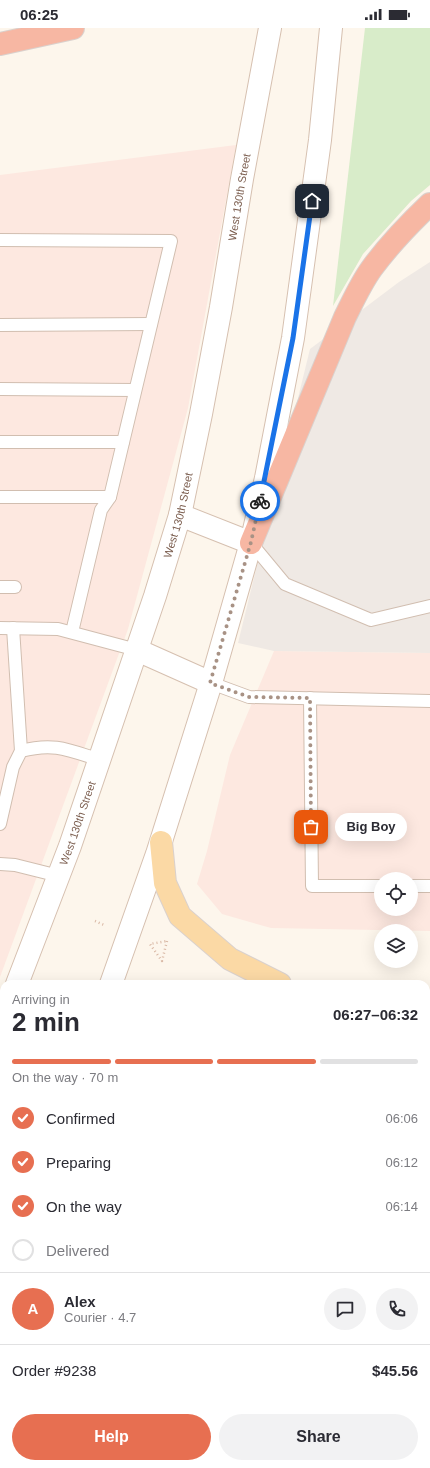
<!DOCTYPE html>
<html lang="en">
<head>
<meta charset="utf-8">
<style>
  :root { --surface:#fff; --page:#f2f2f3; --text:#2b2b33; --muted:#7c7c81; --line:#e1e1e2; --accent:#e76f51 }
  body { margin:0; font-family:Arial,sans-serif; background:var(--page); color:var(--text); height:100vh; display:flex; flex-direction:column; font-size:15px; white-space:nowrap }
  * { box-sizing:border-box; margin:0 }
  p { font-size:13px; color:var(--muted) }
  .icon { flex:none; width:22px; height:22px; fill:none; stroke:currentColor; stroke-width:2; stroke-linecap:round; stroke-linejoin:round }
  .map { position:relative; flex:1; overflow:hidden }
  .sheet { position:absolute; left:0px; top:952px; width:430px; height:488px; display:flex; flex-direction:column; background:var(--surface); border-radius:12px 12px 0 0; box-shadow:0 4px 16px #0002 }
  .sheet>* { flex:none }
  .buttons { position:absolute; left:374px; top:844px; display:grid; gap:8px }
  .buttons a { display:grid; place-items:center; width:44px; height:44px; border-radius:50%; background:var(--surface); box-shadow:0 4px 16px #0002; font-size:20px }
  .pin { position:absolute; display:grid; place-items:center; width:34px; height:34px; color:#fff; margin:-17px; border-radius:8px; box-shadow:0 2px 6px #0006 }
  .courier { position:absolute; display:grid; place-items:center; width:40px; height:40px; margin:-20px; border:3px solid #1a73e8; border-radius:50%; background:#fff; color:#222; box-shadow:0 1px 5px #0007 }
  .bubble { position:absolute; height:28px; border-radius:14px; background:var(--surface); box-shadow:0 4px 16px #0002; font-size:13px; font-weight:600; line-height:28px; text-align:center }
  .overview em { font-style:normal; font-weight:600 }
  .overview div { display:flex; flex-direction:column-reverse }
  .overview { display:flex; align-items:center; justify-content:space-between; height:68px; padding:0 12px }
  h1 { font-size:26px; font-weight:600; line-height:30px }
  .bar { display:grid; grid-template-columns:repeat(4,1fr); gap:6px 4px; align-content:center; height:48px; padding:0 12px }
  .bar i { height:5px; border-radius:3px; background:var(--line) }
  .bar .on { background:var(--accent) }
  .bar p { grid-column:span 4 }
  .line { display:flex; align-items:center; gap:10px; padding:0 12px; border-top:1px solid var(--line) }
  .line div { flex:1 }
  .round { display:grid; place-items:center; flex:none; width:42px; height:42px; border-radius:21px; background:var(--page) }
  ol { padding:0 12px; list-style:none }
  li { display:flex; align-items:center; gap:12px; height:44px }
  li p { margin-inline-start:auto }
  li .icon { padding:4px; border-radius:50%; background:var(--accent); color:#fff; stroke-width:4 }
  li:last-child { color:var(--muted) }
  li i { width:22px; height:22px; border:2px solid var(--line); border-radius:50% }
  .cta { display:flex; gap:8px; margin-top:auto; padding:8px 12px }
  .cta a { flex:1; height:46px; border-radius:24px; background:var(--accent); color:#fff; font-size:16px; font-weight:600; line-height:46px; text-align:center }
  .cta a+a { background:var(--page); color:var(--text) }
  .status { display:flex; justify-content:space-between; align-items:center; height:28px; padding:0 20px; background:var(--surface); direction:ltr }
  .status svg { height:11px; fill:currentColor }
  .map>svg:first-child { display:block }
  .commercial { fill:#fde8e0; fill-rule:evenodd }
  .industrial { fill:#efe9e4 }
  .green { fill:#d8ecc9 }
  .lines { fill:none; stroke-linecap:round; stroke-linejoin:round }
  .lane-casing { stroke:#d1beb0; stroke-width:14 }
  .secondary-casing { stroke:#d6c0b0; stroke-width:24 }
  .primary-casing { stroke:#dad1cd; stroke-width:24 }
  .highway-casing { stroke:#dad1cd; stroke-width:24 }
  .path { stroke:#d9b8a5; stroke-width:2.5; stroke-dasharray:1 3; stroke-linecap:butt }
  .lane { stroke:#fff; stroke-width:12 }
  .secondary { stroke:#fff; stroke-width:22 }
  .primary { stroke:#fbd9a5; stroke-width:22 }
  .highway { stroke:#f7b7a3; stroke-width:22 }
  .done { stroke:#a89285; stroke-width:4; stroke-dasharray:0 7.2 }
  .route { stroke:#1a73e8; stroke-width:5 }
  .labels { text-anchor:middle; stroke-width:3.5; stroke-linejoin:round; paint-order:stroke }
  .street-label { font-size:11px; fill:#7a5c4d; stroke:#fffaf3 }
</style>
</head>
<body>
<div class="status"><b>06:25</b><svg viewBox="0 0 49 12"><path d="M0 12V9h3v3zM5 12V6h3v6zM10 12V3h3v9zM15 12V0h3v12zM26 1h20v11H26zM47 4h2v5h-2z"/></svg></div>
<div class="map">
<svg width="430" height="1440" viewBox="0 0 430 1440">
  <rect width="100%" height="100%" fill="#fdf6ec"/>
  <!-- commercial -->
  <g class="commercial">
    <path d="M 236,117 L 188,380 L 128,601 L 0,949 L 0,147 Z"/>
    <path d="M 274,623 L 430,625 L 430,903 L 271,900 L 222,886 L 197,856 L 207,823 L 230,727 ZM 381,851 L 411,851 L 411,881 L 381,881 Z"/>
    <rect x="426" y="1048" width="4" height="180"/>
  </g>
  <!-- industrial -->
  <g class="industrial">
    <path d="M 430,234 L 430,625 L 274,623 L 238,615 L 310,321 L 399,254 Z"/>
    <path d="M 426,1227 L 430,1227 L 430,1440 L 0,1440 L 0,1299 L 4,1295 L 4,1436 L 426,1436 Z"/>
  </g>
  <!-- green -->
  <path class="green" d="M 365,0 L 430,0 L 430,157 L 411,173 L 363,226 L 333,278 Z"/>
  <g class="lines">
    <!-- lane casing -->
    <g class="lane-casing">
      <g id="lane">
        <path d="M 0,212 L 171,213 L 110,469"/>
        <path d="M 0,297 L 151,296"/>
        <path d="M 0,361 L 135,362"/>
        <path d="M 0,414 L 123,414"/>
        <path d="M 0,469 L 110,469 L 101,482 L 72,604"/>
        <path d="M 251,515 L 285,556 L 371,592 L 430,578"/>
        <path d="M 0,559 L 15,559"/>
        <path d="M 0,600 L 58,601 L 137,622"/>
        <path d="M 13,600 L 21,723"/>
        <path d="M 211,655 L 249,669 L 430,673"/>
        <path d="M 310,670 L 312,858 L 381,858"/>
        <path d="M 0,796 L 13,739 L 21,723 C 54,714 69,722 100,732"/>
        <path d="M 0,836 L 15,837 L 59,848"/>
        <path d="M 411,858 L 430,858"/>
        <path d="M 426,1190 L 430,1190"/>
        <path d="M 0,1417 L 4,1411"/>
      </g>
    </g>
    <!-- secondary casing -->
    <g class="secondary-casing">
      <g id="secondary">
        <path d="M 180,487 L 251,515"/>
        <path d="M 137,622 L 211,655"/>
        <path id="s1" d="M 17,956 L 70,818 L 155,568 L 180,487 L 201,386 L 221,279 L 242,151 L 270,0"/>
        <path d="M 111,956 L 157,826 L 211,655 L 251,515 L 266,450 L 293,310 L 320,112 L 331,0"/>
        <path d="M 0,998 L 4,988"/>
        <path d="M 0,1195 L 4,1186"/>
      </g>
    </g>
    <!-- primary casing -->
    <g class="primary-casing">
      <g id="primary">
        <path d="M 161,814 L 165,855 L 180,888 L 230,931 L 280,956"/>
        <path d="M 0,979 L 4,979"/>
        <path d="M 426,983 L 430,983"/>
        <path d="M 0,1155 L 4,1144"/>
        <path d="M 0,1276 L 4,1273"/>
      </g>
    </g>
    <!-- highway casing -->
    <g class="highway-casing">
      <g id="highway">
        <path d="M 0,16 L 73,0"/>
        <path d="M 251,515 L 345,289 C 353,273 361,255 372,240 C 389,217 409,196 430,176"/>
      </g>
    </g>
    <!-- path -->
    <g class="path">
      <path d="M 95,893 L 104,897"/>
      <path d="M 167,913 L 162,933 L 150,916 Z"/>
    </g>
    <!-- lane -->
    <use href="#lane" class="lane"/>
    <!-- secondary -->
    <use href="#secondary" class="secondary"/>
    <!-- primary -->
    <use href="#primary" class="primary"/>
    <!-- highway -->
    <use href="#highway" class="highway"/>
  </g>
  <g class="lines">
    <!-- done -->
    <path class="done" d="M 260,473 L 251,514 L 210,655 L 249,669 L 310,670 L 311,799"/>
    <!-- route -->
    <path class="route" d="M 260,473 L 293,310 L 312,173"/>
  </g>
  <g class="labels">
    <!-- street labels -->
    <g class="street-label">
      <text dy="4" stroke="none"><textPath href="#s1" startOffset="820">West 130th Street</textPath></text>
      <text dy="4" stroke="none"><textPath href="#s1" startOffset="496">West 130th Street</textPath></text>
      <text dy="4" stroke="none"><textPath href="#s1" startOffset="172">West 130th Street</textPath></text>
    </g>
  </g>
</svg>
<div class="buttons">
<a><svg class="icon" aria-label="locate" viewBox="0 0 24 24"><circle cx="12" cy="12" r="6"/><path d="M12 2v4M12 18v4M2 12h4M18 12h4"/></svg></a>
<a><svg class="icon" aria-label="layers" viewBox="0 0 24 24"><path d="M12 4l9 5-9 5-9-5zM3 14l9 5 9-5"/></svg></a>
</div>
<div class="pin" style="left:311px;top:799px;background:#ea580c"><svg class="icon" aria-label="bag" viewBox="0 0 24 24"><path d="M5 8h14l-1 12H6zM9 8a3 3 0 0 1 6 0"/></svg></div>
<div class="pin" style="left:312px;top:173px;background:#1f2937"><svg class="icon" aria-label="home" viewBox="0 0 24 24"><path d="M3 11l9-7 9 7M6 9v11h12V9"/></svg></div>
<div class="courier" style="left:260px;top:473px"><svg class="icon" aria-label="bike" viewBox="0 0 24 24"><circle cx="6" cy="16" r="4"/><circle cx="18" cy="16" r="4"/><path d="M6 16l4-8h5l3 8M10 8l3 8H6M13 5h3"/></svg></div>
<div class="bubble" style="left:335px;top:785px;width:72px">Big Boy</div>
<section class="sheet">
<div class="overview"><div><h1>2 min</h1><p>Arriving in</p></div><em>06:27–06:32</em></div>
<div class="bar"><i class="on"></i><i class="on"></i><i class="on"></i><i></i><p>On the way · 70 m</p></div>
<ol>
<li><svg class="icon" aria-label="check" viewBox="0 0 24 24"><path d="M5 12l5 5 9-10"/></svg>Confirmed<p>06:06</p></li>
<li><svg class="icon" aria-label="check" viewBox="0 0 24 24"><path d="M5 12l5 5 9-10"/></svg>Preparing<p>06:12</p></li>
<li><svg class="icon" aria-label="check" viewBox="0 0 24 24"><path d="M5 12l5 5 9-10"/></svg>On the way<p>06:14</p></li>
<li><i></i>Delivered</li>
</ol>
<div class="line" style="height:72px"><b class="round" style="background:var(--accent);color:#fff">A</b><div><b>Alex</b><p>Courier · 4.7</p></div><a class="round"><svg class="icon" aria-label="chat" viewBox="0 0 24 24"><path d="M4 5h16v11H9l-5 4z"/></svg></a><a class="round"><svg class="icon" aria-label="phone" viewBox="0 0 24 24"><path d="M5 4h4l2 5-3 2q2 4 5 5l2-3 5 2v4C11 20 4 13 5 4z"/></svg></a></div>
<div class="line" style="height:52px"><div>Order #9238</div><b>$45.56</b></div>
<div class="cta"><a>Help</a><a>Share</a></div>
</section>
</div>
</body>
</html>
